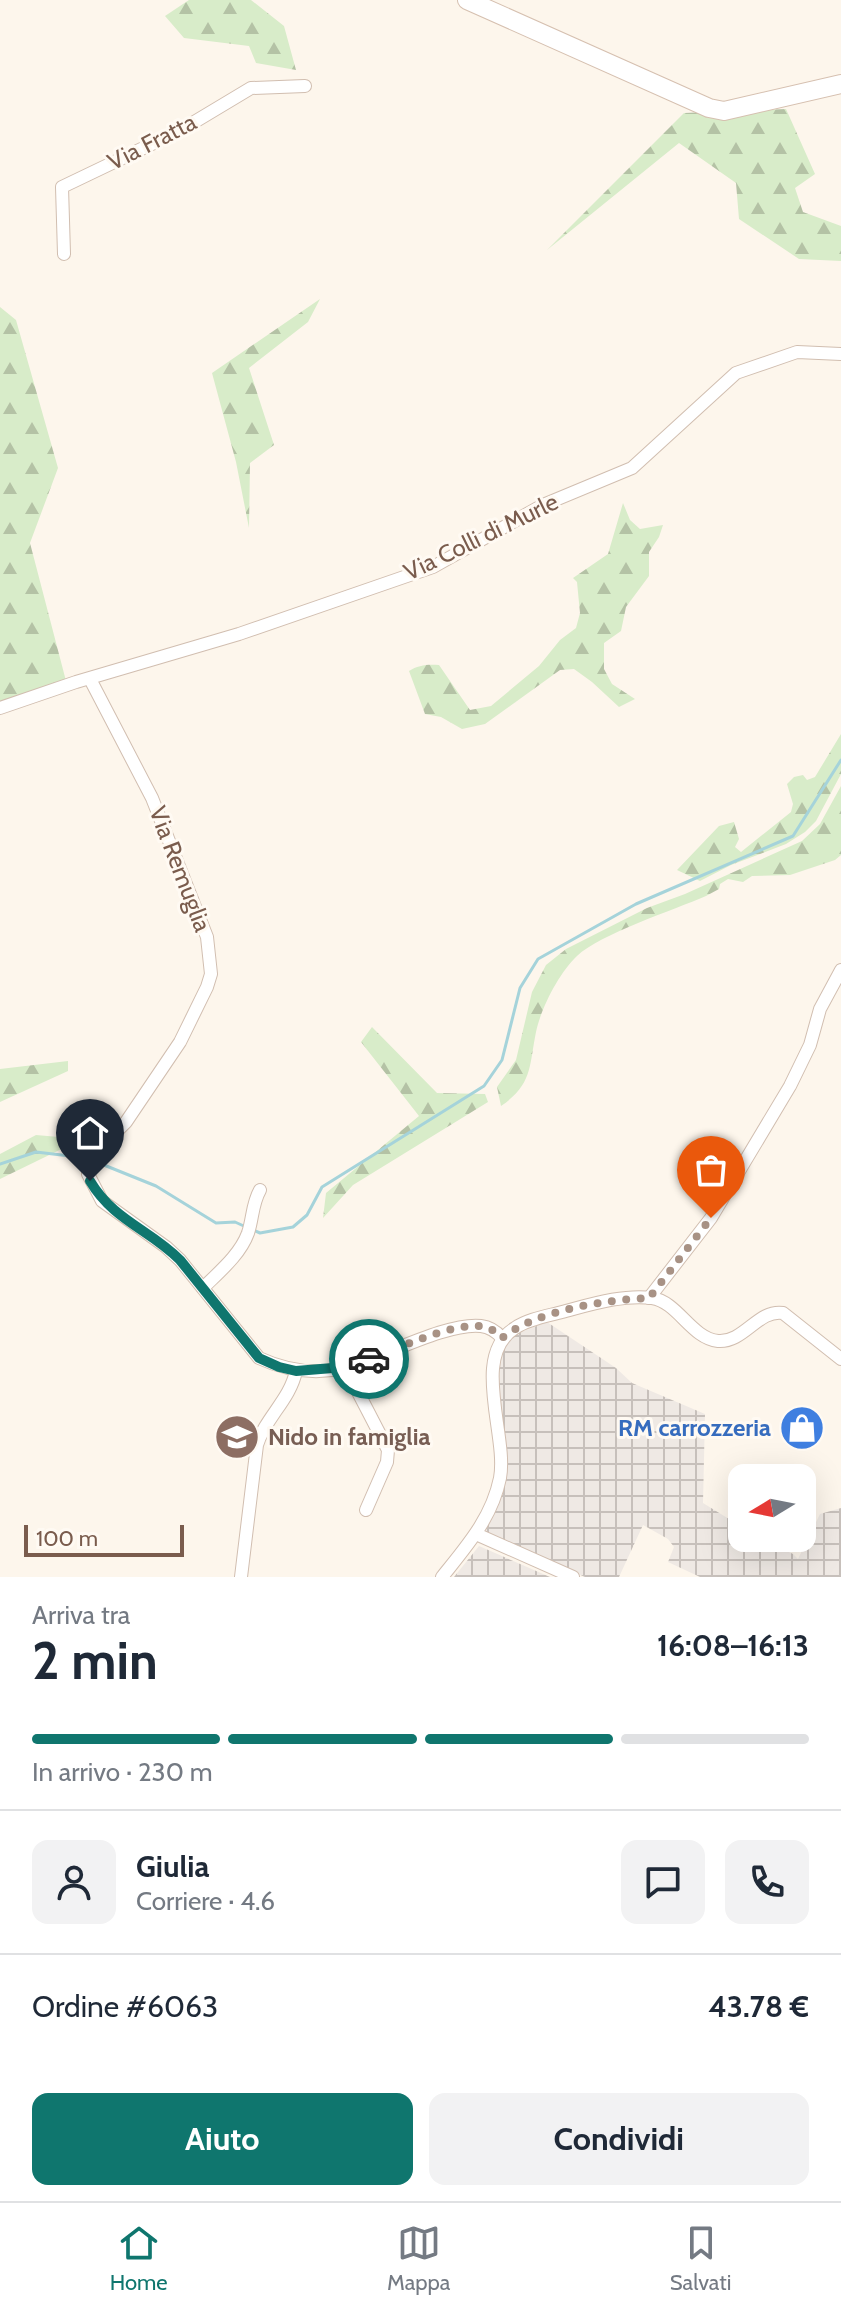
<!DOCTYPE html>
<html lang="it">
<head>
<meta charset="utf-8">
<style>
  :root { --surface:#fff; --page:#f2f2f3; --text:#1f2937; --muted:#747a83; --line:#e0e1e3; --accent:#0f766e }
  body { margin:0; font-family:Cabin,sans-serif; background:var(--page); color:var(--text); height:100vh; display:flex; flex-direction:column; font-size:30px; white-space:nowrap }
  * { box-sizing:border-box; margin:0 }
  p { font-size:26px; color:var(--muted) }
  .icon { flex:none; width:44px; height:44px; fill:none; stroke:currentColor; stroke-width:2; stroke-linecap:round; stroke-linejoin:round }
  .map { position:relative; height:1577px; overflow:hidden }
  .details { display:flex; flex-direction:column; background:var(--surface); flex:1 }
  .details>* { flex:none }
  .needle { width:52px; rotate:260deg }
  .fabs { position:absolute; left:728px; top:1464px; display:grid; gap:16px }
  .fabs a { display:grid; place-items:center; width:88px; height:88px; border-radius:16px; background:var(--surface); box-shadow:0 8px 32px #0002; font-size:40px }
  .scale { position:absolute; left:24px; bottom:20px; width:160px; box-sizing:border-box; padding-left:8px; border:4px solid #7a5c4d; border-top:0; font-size:22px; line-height:28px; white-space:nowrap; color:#7a5c4d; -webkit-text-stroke:6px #fffaf3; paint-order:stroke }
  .pin { position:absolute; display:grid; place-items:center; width:68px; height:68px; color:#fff; margin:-82px -34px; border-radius:50% 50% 50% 0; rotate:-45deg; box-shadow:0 0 8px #0007 }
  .pin .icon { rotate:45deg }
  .courier { position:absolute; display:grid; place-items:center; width:80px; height:80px; margin:-40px; border:6px solid #0f766e; border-radius:50%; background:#fff; color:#222; box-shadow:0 2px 10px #0007 }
  .headline em { font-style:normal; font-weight:700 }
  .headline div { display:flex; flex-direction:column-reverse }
  .headline { display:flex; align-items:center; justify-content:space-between; height:136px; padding:0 32px }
  h1 { font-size:52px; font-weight:700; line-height:60px }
  .bar { display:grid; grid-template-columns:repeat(4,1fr); gap:12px 8px; align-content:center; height:96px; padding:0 32px }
  .bar i { height:10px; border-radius:6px; background:var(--line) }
  .bar .on { background:var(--accent) }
  .bar p { grid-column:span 4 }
  .line { display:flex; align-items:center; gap:20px; padding:0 32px; border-top:2px solid var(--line) }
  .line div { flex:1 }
  .round { display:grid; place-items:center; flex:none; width:84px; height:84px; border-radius:16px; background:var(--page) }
  .primary-button { display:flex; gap:16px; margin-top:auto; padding:16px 32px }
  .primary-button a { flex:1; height:92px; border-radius:16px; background:var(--accent); color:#fff; font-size:32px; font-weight:700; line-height:92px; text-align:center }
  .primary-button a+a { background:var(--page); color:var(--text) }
  .menu { display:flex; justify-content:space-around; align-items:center; height:112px; border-top:2px solid var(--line); background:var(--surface); font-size:22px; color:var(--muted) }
  .menu a { display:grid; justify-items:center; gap:4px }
  .menu .on { color:var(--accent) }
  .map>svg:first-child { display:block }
  .industrial { fill:url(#industrial-grid) }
  .forest { fill:url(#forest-firs) }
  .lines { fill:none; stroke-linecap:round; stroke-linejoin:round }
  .stream { stroke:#a5d3da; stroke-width:3 }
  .street-casing { stroke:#d1beb0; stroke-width:14 }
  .secondary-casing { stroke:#d6c0b0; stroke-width:20 }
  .street { stroke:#fff; stroke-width:12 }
  .secondary { stroke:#fff; stroke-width:18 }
  .done { stroke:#a89285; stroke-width:8; stroke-dasharray:0 14.4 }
  .route { stroke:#0f766e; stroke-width:10 }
  .labels { text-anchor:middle; stroke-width:6; stroke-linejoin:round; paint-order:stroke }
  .street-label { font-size:24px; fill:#7a5c4d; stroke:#fffaf3 }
  .shop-label { font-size:24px; font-weight:bold; fill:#366cbe; stroke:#fffaf3; text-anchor:end }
  .education-label { font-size:24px; font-weight:bold; fill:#785e54; stroke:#fffaf3; text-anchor:start }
</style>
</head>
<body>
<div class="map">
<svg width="841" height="1577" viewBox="0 0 841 1577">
  <defs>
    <pattern id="industrial-grid" width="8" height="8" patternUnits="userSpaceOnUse" patternTransform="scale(2)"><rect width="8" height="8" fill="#efe9e4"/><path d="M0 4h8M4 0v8" fill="none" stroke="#c7c0bb"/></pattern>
    <pattern id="forest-firs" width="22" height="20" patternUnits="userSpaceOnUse" patternTransform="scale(2)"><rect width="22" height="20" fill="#d8ecc9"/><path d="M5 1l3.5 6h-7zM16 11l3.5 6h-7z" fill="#b4c2a5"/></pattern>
  </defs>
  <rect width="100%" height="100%" fill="#fdf6ec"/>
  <!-- industrial -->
  <g class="industrial">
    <path d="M 547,1322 L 616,1368 L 632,1383 L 705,1414 L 703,1503 L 742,1527 L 742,1538 L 761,1538 L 793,1554 L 798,1559 L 820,1514 L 841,1508 L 841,1577 L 700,1577 L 668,1562 L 674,1547 L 668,1539 L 643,1525 L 619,1577 L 585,1577 L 488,1534 L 485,1528 L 500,1490 L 499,1362 L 506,1345 L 516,1334 Z"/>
    <path d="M 479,1546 L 550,1577 L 454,1577 Z"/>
  </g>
  <!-- forest -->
  <g class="forest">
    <path d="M 189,0 L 251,0 L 284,26 L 296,70 L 256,63 L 249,46 L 184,38 L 165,16 Z"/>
    <path d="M 786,109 L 815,174 L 795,188 L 803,212 L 841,226 L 841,261 L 799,259 L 739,219 L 736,183 L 679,143 L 547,250 L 684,113 Z"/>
    <path d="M 320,299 L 308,322 L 249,368 L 274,445 L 250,463 L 249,528 L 236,462 L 212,373 Z"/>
    <path d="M 0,307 L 16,320 L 58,468 L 30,543 L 66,681 L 0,703 Z"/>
    <path d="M 623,503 L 630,520 L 640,529 L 663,525 L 659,537 L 649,552 L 649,576 L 626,607 L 621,631 L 604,643 L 604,669 L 612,684 L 635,699 L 619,707 L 592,682 L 574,669 L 560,670 L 485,724 L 462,729 L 441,717 L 425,714 L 409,671 C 418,665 428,664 439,665 L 470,710 L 491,706 L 539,666 L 560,640 L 576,628 L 580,613 L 577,582 L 573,578 L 608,554 Z"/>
    <path d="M 841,734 L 841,774 L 816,821 L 805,832 L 786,844 L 731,865 L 700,881 L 677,870 L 719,826 L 734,822 L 739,839 L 735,847 L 741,852 L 791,812 L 793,804 L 787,784 L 794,777 L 803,775 L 807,780 L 815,777 Z"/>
    <path d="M 841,786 L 841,855 L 835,860 L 790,875 L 752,876 L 743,882 L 728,879 L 720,884 L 719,889 L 706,896 C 674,910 600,934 577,956 C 559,973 541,1008 536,1032 C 529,1066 533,1084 501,1106 L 497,1087 L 516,1060 L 532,992 L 546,965 L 566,949 L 647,908 L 685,894 L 802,841 L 820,824 Z"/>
    <path d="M 372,1027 L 437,1093 L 485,1094 L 488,1102 L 353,1185 L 323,1218 L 326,1193 L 419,1116 L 361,1042 Z"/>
    <path d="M 68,1061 L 68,1071 L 0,1102 L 0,1069 Z"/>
    <path d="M 36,1135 L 82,1139 L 0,1179 L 0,1154 Z"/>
  </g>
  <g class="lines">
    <!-- stream -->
    <g class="stream">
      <path d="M 94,1161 L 156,1186 L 216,1223 L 235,1222 L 246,1227"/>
      <path d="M 0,1164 L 36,1152 L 87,1158"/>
      <path d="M 253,1230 L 260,1233 L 293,1227 L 307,1215 L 322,1187 L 484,1086 L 502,1060 L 520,988 L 538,959 L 636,904 L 793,836 L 841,760"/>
    </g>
    <!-- street casing -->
    <g class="street-casing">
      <g id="street">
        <path d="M 64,254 L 62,187 L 181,130 L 251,88 L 305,86"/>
        <path d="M 90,679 L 152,798 L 207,937 L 211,974 L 207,987 L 180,1042 L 126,1122 L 94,1154 L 88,1174 L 102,1201 L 166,1247 L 180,1260 L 259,1358 C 285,1370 314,1375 344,1368 C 380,1359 446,1322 481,1326 C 490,1327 496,1331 502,1338"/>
        <path d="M 0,708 L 76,682 L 239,634 L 433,567 L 543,505 L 632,468 L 736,373 L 797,352 L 841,354"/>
        <path d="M 203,1288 C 219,1272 240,1255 248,1233 C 253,1218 252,1204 260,1190"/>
        <path d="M 649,1298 L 711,1218 L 790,1086 L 810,1045 L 820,1009 L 841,970"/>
        <path d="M 345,1367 L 388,1450 L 387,1462 L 366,1510"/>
        <path d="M 476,1534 L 573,1577"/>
        <path d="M 241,1577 L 257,1445 C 265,1418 290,1400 296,1371"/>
        <path d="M 442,1577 C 466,1547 492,1518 500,1478 C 508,1435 470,1356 515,1328 C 528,1319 547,1316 562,1312 C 589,1305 623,1294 652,1298 C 678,1302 691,1338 718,1341 C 744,1343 758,1309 783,1313 L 841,1359"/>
      </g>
    </g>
    <!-- secondary casing -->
    <g class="secondary-casing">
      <path id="secondary" d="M 467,0 L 709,108 L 724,111 L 841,84"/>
    </g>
    <!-- street -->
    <use href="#street" class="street"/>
    <!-- secondary -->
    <use href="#secondary" class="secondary"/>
  </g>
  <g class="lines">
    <!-- done -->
    <path class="done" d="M 369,1359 C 397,1349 452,1323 480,1326 C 490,1327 495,1331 502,1338 C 537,1310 605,1300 649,1298 L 711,1218"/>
    <!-- route -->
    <path class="route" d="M 90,1181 C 114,1221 149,1229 180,1260 L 259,1358 L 279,1367 L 296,1371 L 345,1367 L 369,1359"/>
  </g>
  <!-- icons -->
  <defs>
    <g id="shop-disc" transform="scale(2.3)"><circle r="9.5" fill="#3f7fe0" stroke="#fffaf3"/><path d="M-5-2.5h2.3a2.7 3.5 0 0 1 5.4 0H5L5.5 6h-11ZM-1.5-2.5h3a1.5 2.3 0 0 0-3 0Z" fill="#fff"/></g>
    <g id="school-disc" transform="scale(2.3)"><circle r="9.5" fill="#8d6e63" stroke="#fffaf3"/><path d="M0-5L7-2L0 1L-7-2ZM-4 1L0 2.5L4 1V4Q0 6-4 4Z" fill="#fff"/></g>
  </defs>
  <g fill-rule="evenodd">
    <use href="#shop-disc" x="802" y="1428"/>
    <use href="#school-disc" x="237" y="1437"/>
  </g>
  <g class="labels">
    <!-- street labels -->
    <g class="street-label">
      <text transform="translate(152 142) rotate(-27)" y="8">Via Fratta</text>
      <text transform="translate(481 537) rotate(-26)" y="8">Via Colli di Murle</text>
      <text transform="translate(180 869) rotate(69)" y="8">Via Remuglia</text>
    </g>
    <!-- shop labels -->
    <g class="shop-label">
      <text x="771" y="1436">RM carrozzeria</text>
    </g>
    <!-- education labels -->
    <g class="education-label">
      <text x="268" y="1445">Nido in famiglia</text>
    </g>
  </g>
</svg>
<div class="fabs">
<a><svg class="needle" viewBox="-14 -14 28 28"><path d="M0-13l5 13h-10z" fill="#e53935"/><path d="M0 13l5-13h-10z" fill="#747a83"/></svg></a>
</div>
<div class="scale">100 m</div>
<div class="pin" style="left:711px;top:1218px;background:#ea580c"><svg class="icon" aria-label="bag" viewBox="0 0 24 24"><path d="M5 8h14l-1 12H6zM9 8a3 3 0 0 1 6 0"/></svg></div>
<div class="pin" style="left:90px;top:1181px;background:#1f2937"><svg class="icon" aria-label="home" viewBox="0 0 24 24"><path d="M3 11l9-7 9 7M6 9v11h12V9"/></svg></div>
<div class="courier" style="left:369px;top:1359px"><svg class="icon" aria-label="car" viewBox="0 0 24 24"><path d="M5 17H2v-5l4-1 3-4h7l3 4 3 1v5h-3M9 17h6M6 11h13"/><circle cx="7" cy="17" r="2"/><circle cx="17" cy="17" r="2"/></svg></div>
</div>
<section class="details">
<div class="headline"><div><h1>2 min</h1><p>Arriva tra</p></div><em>16:08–16:13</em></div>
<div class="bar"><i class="on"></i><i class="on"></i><i class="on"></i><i></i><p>In arrivo · 230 m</p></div>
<div class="line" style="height:144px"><a class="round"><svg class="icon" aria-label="person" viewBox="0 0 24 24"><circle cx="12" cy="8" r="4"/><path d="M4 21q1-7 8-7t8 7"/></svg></a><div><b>Giulia</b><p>Corriere · 4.6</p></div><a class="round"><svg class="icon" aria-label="chat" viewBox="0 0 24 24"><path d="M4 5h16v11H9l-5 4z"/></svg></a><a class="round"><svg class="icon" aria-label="phone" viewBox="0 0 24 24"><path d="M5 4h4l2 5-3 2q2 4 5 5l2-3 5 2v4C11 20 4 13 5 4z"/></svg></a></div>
<div class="line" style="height:104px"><div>Ordine #6063</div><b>43.78 €</b></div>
<div class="primary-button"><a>Aiuto</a><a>Condividi</a></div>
</section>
<nav class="menu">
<a class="on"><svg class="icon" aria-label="home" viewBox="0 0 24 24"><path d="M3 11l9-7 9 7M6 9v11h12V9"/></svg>Home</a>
<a><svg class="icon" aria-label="map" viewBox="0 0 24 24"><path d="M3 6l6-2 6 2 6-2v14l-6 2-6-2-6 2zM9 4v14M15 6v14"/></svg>Mappa</a>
<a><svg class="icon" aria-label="saved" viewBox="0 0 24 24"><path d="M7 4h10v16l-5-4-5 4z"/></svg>Salvati</a>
</nav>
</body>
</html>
